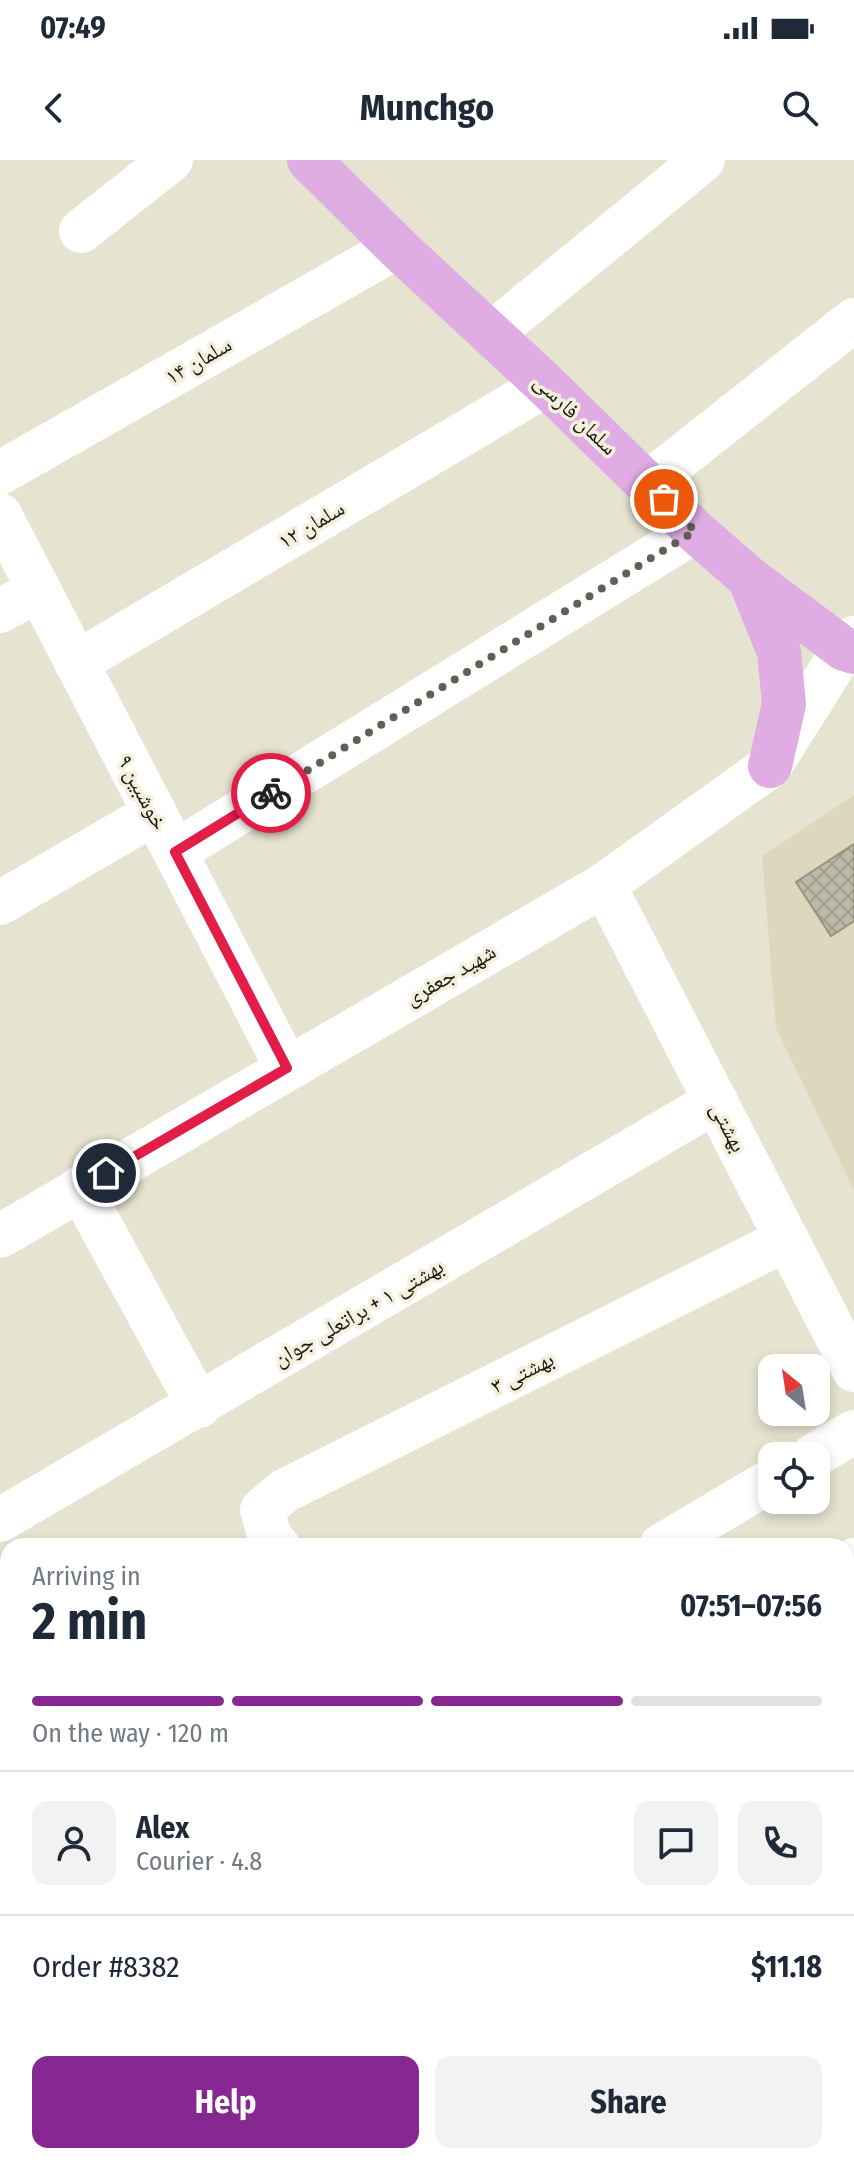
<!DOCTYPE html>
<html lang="en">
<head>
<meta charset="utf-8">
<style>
  :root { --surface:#fff; --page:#f2f2f3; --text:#1f2937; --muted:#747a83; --line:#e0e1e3; --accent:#872791 }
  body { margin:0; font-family:"Fira Sans Condensed","Noto Naskh Arabic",sans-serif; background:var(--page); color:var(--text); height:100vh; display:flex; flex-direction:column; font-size:30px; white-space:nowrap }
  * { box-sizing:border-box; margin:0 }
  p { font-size:26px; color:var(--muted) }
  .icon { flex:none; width:44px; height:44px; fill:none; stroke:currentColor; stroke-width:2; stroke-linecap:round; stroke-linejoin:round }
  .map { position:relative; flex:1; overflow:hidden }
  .panel { position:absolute; left:0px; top:1378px; width:854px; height:626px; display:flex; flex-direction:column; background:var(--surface); border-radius:24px 24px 0 0; box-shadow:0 4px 12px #0003 }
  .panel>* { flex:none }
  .needle { width:52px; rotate:330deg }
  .controls { position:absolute; left:758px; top:1194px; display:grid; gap:16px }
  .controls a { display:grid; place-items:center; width:72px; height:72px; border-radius:16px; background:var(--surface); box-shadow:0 4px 12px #0003; font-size:40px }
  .pin { position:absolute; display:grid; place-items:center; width:68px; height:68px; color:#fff; margin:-34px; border:4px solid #fff; border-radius:50%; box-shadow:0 2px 8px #0007 }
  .courier { position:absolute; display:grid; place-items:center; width:80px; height:80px; margin:-40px; border:6px solid #e11d48; border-radius:50%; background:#fff; color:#222; box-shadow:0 2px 10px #0007 }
  .overview em { font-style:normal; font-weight:700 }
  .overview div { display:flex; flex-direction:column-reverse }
  .overview { display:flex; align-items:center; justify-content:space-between; height:136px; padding:0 32px }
  h1 { font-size:52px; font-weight:700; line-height:60px }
  .bar { display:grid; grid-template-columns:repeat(4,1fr); gap:12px 8px; align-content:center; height:96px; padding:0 32px }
  .bar i { height:10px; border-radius:6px; background:var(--line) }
  .bar .selected { background:var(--accent) }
  .bar p { grid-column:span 4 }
  .line { display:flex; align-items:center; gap:20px; padding:0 32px; border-top:2px solid var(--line) }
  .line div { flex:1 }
  .round { display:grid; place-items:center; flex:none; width:84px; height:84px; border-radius:16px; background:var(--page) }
  .primary-button { display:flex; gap:16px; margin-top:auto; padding:16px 32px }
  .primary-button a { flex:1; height:92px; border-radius:16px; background:var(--accent); color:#fff; font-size:32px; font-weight:700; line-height:92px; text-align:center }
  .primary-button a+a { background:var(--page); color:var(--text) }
  .status { display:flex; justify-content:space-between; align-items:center; height:56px; padding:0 40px; background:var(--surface); direction:ltr }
  .status svg { height:22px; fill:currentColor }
  header { display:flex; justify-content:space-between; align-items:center; height:104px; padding:0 32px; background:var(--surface); font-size:36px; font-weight:700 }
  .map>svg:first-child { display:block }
  .built { fill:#dcd8be }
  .building { fill:url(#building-cross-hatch); stroke:#989483; stroke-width:2 }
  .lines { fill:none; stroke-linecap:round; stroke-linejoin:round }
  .minor { stroke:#fff; stroke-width:44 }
  .major { stroke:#dface3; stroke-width:44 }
  .done { stroke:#616055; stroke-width:8; stroke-dasharray:0 14.4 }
  .route { stroke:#e11d48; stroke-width:10 }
  .labels { text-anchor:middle; stroke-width:7; stroke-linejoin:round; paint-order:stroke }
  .street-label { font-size:22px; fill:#1a1913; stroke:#f4f0dd }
</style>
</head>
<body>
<div class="status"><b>07:49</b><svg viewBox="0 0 49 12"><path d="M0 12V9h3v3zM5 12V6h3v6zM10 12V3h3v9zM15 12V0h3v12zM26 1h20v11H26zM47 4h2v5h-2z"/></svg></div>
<header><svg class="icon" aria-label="back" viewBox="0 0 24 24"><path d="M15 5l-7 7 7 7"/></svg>Munchgo<svg class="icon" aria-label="search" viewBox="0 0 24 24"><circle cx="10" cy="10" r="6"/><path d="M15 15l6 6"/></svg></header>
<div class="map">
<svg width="854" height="2003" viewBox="0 0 854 2003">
  <defs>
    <pattern id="building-cross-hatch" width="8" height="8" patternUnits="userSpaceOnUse" patternTransform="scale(2)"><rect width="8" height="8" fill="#bcb9a7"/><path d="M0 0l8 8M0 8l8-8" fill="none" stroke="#a19e8f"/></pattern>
  </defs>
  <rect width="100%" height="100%" fill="#e6e3d0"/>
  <!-- built -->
  <path class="built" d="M 854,635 L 854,1030 L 776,868 L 762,696 Z"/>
  <!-- building -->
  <path class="building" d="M 854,684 L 854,761 L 831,776 L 796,722 Z"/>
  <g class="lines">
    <!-- minor -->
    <g class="minor">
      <path d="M 81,71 L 171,0"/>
      <path d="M 491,174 L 703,0"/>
      <path d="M 0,313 L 397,87"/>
      <path d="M 648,323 L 854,160"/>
      <path d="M 0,355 L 287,908"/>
      <path d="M 0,451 L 38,430"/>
      <path d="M 76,503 L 546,225"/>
      <path d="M 175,692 L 695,371"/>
      <path d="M 604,725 L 854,1210"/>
      <path d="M 0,743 L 155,653"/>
      <path d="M 80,1028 L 199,1246"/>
      <path d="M 0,1076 L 604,725 L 770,606 L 844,489 L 854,478"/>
      <path d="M 813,1296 L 854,1272"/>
      <path d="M 0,1360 L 716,941"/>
      <path d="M 278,1386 L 270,1377 L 262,1350 L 284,1331 L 787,1079"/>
      <path d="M 661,1386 L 772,1320"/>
      <path d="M 846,1406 L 854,1400"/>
      <path d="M 846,1518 L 854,1513"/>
      <path d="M 0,1528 L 7,1525"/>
      <path d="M 846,1757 L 854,1753"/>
      <path d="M 0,1822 L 8,1817"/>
      <path d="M 0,1932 L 8,1928"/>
      <path d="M 208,1996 L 211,2003"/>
      <path d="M 373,2003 L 386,1996"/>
    </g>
    <!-- major -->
    <g class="major">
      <path d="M 309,0 L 397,87 L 546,225 L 695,371 L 749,418 L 844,489 L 854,492"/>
      <path d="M 750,420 L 779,492 L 784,544 L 770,606"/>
    </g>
  </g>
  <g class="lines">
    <!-- done -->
    <path class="done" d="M 271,633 L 695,371 L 664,339"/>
    <!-- route -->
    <path class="route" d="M 106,1013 L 287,908 L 175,692 L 271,633"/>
  </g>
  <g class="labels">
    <!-- street labels -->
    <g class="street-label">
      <text transform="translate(198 200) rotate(-30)" y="8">سلمان ۱۴</text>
      <text transform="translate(576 254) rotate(44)" y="8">سلمان فارسی</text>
      <text transform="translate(311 364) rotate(-31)" y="8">سلمان ۱۲</text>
      <text transform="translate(143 632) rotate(62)" y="8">خوشبین ۹</text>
      <text transform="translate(450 814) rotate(-30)" y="8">شهید جعفری</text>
      <text transform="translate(729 967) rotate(63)" y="8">بهشتی</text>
      <text transform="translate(358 1152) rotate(-30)" y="8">بهشتی ۱ + براتعلی جوان</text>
      <text transform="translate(522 1212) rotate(-27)" y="8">بهشتی ۳</text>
    </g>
  </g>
</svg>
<div class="controls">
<a><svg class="needle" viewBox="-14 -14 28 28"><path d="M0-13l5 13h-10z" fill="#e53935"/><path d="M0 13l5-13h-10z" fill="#747a83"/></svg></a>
<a><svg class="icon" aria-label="locate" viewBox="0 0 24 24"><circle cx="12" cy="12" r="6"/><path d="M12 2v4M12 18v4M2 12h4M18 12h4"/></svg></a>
</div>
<div class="pin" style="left:664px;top:339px;background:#ea580c"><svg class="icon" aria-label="bag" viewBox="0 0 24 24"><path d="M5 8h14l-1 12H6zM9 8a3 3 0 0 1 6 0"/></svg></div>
<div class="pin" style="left:106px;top:1013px;background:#1f2937"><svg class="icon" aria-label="home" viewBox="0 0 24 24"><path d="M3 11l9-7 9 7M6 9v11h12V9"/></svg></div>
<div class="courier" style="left:271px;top:633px"><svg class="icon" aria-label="bike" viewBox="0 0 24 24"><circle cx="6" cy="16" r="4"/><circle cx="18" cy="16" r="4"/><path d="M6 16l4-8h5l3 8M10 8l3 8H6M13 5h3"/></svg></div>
<section class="panel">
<div class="overview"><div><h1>2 min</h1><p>Arriving in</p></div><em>07:51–07:56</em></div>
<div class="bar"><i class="selected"></i><i class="selected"></i><i class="selected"></i><i></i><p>On the way · 120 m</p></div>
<div class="line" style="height:144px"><a class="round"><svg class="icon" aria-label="person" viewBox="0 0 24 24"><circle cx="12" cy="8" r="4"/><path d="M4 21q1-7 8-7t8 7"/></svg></a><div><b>Alex</b><p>Courier · 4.8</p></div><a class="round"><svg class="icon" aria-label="chat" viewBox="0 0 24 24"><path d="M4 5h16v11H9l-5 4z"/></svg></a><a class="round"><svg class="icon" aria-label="phone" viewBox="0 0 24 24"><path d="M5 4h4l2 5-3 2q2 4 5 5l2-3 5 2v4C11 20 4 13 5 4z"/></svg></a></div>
<div class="line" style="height:104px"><div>Order #8382</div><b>$11.18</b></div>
<div class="primary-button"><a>Help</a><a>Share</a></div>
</section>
</div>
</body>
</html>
